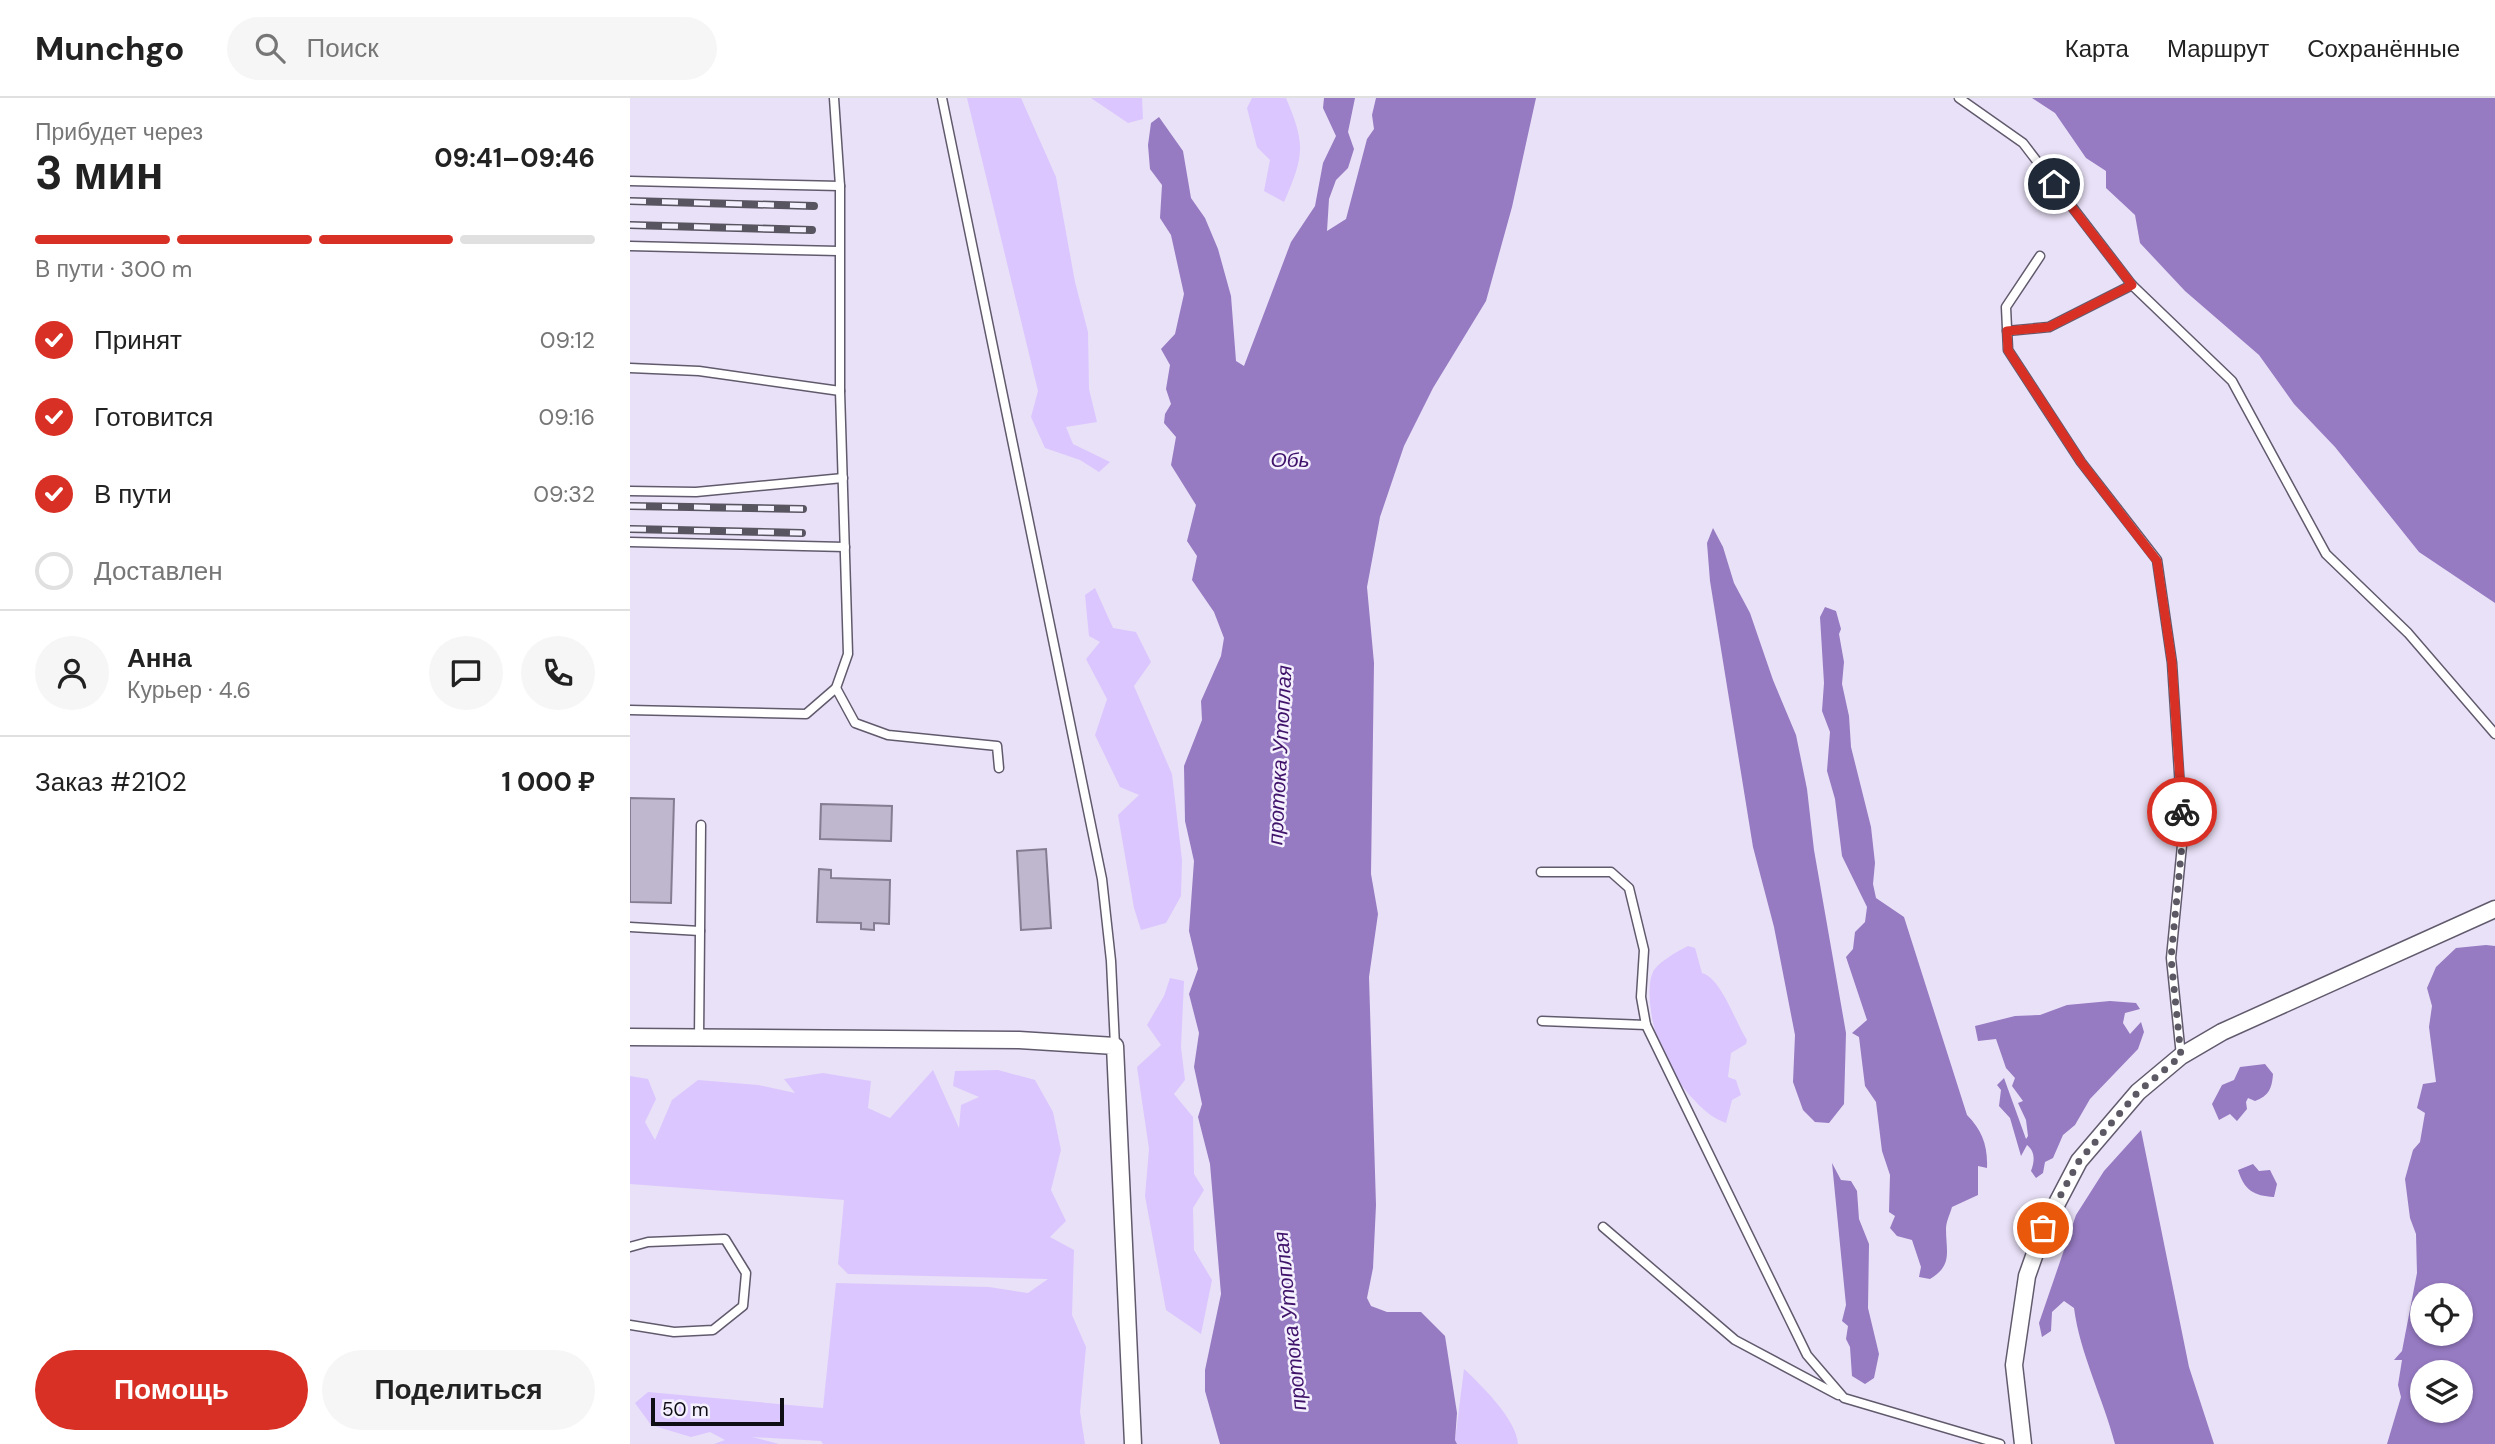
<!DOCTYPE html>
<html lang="ru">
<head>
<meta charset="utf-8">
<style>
  :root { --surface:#fff; --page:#f6f6f6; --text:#222; --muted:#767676; --line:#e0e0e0; --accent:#d93025 }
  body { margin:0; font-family:"DM Sans",sans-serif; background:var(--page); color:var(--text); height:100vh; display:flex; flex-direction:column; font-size:26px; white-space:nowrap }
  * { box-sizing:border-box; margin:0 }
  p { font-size:23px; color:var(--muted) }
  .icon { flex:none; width:38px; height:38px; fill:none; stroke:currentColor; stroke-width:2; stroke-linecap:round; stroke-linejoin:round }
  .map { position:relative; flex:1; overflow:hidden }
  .side { display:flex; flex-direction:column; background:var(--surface); width:630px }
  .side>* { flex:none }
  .tools { position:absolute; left:1780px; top:1185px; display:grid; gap:14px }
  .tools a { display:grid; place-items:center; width:63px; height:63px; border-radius:50%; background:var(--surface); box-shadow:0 2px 5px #0004; font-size:35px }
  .scale { position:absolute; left:21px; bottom:18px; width:133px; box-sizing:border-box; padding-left:7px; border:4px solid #100e15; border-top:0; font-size:19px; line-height:24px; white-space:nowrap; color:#100e15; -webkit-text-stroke:5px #f4f0fd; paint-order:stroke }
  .pin { position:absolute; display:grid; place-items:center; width:60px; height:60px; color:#fff; margin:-30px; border:4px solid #fff; border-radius:50%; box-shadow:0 2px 7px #0007 }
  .courier { position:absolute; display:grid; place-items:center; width:70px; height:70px; margin:-35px; border:5px solid #d93025; border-radius:50%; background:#fff; color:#222; box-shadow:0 2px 9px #0007 }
  .summary em { font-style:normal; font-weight:700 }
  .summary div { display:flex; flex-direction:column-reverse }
  .summary { display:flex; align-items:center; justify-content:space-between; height:119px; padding:0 35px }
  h1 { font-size:46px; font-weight:700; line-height:52px }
  .bar { display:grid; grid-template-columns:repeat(4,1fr); gap:10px 7px; align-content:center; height:84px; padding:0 35px }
  .bar i { height:9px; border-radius:5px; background:var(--line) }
  .bar .current { background:var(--accent) }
  .bar p { grid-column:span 4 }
  .line { display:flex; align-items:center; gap:18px; padding:0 35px; border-top:2px solid var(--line) }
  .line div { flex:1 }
  .round { display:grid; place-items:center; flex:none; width:74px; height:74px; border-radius:37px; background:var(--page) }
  ol { padding:0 35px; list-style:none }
  li { display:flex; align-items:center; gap:21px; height:77px }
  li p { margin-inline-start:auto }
  li .icon { padding:7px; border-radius:50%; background:var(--accent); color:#fff; stroke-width:4 }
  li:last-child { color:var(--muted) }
  li i { width:38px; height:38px; border:4px solid var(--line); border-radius:50% }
  .cta { display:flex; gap:14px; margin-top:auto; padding:14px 35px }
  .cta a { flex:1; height:80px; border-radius:42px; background:var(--accent); color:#fff; font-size:28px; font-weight:700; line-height:80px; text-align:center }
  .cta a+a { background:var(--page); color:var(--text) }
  header { display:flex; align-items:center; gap:42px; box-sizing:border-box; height:98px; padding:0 35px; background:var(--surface); border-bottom:2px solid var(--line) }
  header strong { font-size:33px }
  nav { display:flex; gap:38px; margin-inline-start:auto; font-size:24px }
  .search { width:490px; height:63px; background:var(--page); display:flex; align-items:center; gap:18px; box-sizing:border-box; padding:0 24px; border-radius:38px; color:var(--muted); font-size:26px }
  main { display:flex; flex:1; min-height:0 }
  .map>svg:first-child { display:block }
  .green { fill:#dbc6ff }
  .water { fill:#967ac2; fill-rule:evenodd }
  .building { fill:#bfb7cd; stroke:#857e92; stroke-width:2 }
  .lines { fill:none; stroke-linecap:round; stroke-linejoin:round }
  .lane-casing { stroke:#615a6d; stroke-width:11 }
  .street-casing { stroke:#615a6d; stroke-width:19 }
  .lane { stroke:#fff; stroke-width:8 }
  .street { stroke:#fff; stroke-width:16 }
  .rail-casing { stroke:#585460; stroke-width:8 }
  .rail { stroke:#f4f0fd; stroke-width:5; stroke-dasharray:16; stroke-linecap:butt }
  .done { stroke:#5c5864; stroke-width:7; stroke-dasharray:0 12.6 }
  .route { stroke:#d93025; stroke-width:9 }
  .labels { text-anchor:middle; stroke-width:5; stroke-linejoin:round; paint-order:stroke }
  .water-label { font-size:21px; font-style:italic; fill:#40136b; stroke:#f4f0fd }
</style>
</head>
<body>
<header>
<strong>Munchgo</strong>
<div class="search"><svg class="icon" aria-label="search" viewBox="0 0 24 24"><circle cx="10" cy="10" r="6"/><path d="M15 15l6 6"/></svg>Поиск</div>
<nav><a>Карта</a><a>Маршрут</a><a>Сохранённые</a></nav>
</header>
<main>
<section class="side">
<div class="summary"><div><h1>3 мин</h1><p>Прибудет через</p></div><em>09:41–09:46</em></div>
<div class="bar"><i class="current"></i><i class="current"></i><i class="current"></i><i></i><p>В пути · 300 m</p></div>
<ol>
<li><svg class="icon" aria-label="check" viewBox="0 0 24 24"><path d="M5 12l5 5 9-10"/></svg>Принят<p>09:12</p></li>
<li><svg class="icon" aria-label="check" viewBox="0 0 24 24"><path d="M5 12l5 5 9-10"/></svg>Готовится<p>09:16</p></li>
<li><svg class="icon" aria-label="check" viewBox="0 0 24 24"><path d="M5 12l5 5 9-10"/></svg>В пути<p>09:32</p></li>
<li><i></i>Доставлен</li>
</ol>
<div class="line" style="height:126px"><a class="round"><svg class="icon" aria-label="person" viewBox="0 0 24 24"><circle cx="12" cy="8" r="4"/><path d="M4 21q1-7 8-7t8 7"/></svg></a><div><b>Анна</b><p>Курьер · 4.6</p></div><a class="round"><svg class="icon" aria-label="chat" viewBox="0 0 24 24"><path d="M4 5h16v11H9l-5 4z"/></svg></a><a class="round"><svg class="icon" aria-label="phone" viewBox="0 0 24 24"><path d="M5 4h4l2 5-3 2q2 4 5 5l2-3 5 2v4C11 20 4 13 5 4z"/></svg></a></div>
<div class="line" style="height:91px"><div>Заказ #2102</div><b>1 000 ₽</b></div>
<div class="cta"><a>Помощь</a><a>Поделиться</a></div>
</section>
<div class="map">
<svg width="1865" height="1346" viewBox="0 0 1865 1346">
  <rect width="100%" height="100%" fill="#e9e1f7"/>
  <!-- green -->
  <g class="green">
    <path d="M 337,0 L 391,0 L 426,79 L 445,184 L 458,234 L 459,291 L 467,324 L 436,329 L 443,346 L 480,364 L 469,374 L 450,362 L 415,350 L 401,319 L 408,293 Z"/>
    <path d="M 461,0 L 512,0 L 513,21 L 498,25 Z"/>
    <path d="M 622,0 L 656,0 C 676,47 674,58 654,104 L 634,93 L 640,62 L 627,49 L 617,10 Z"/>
    <path d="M 465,490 L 483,530 L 506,534 L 521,564 L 504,588 L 542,676 L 552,762 L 551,798 L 536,825 L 511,832 L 504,810 L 488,717 L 509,697 L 490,689 L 465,637 L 477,601 L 456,561 L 470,544 L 459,538 L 455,497 Z"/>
    <path d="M 1058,848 L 1065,850 L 1072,875 C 1092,881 1105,924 1117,942 L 1116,946 L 1101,955 L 1098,979 L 1106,982 L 1111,997 L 1102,1002 L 1096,1025 C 1074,1017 1061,998 1046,981 C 1029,963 1012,896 1023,874 C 1028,864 1048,853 1058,848 Z"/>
    <path d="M 540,880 L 554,883 L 551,949 L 555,982 L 544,996 L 563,1019 L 564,1076 L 574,1092 L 563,1110 L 564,1152 L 582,1182 L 571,1236 L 536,1212 L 515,1098 L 519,1051 L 507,969 L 531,947 L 517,927 L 534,898 Z"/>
    <path d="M 303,972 L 329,1030 L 331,1007 L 349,999 L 323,988 L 325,973 L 368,972 L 405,982 L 423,1014 L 431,1052 L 421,1092 L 436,1123 L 420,1139 L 444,1152 L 442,1217 L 456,1249 L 450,1314 L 455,1346 L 193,1346 L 191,1343 L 122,1339 L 149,1346 L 84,1346 L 95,1342 L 80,1334 L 61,1339 L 21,1327 L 5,1305 L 18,1294 L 193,1310 L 206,1185 L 359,1189 L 398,1195 L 418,1181 L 218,1176 L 208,1166 L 214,1102 L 0,1086 L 0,978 L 18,981 L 26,1001 L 15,1024 L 25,1042 L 42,1002 L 68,982 L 128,987 L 165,995 L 154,981 L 193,975 L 241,983 L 238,1010 L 260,1020 Z"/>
    <path d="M 834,1271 C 852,1288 886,1321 888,1346 L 827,1346 L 825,1342 Z"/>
  </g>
  <!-- water -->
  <g class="water">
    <path d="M 694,0 L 725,0 L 718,34 L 724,51 L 718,70 L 706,82 L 699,101 L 697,133 L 716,121 L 737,41 L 744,31 L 742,17 L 746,0 L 906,0 L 882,109 L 856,203 L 803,290 L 774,348 L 750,419 L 737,489 L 744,565 L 741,776 L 748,816 L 739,879 L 746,1107 L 743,1170 L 737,1200 L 741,1208 L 757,1214 L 791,1214 L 815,1238 L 827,1315 L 825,1342 L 827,1346 L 590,1346 L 575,1293 L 575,1272 L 591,1196 L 580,1066 L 568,1019 L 572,1006 L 564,969 L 569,935 L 559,896 L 568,871 L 559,833 L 564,763 L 555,723 L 554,668 L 572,622 L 571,603 L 591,558 L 594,540 L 584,514 L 562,482 L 567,458 L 557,443 L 566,407 L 541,367 L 546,339 L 534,325 L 535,316 L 541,306 L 536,291 L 540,267 L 531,251 L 545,236 L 554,196 L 541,137 L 530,120 L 532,87 L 520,71 L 518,47 L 521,25 L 529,19 L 553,53 L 561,100 L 575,120 L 588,151 L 601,198 L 606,263 L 614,268 L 661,144 L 685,108 L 693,65 L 706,38 L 693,10 Z"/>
    <path d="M 1402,0 L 1865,0 L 1865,505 L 1789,454 L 1705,349 L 1664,306 L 1629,257 L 1555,193 L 1510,145 L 1505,117 L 1476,90 L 1476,73 L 1456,60 L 1425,15 Z"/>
    <path d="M 1083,430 L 1093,449 L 1104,485 L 1120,515 L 1143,582 L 1166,637 L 1177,691 L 1184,752 L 1216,935 L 1214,1006 L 1199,1025 L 1185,1024 L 1173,1012 L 1163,984 L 1165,937 L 1144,829 L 1123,749 L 1080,483 L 1077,445 Z"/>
    <path d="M 1195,509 L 1206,513 L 1211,531 L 1209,536 L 1214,564 L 1212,586 L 1219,618 L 1221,649 L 1241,729 L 1245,765 L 1243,786 L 1246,800 L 1274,819 L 1337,1017 C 1352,1032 1358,1048 1357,1070 L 1348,1068 L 1348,1097 L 1322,1109 C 1320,1116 1316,1124 1316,1131 C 1316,1154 1323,1167 1300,1181 L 1289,1179 L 1291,1169 L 1282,1142 L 1267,1138 L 1260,1130 L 1265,1118 L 1259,1114 L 1260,1077 L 1252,1053 L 1246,1004 L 1235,988 L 1229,939 L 1222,935 L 1237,922 L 1216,859 L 1223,851 L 1225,834 L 1235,824 L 1237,809 L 1212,758 L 1205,701 L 1197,673 L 1200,634 L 1192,613 L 1194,585 L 1190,519 Z"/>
    <path d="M 1856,847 L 1865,848 L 1865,1346 L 1757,1346 L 1771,1299 L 1768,1287 L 1772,1262 L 1764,1262 L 1772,1253 L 1787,1175 L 1786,1136 L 1780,1120 L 1775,1081 L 1783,1052 L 1790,1044 L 1795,1015 L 1787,1010 L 1793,986 L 1806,984 L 1799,929 L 1802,908 L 1797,890 L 1806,869 L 1826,850 ZM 1792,1197 L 1830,1197 L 1830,1236 L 1792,1236 ZM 1792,1274 L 1830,1274 L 1830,1312 L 1792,1312 Z"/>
    <path d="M 1480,903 L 1506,905 L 1510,911 L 1495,915 L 1493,925 L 1500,936 L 1511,924 L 1514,934 L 1508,951 L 1460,1001 L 1445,1027 L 1433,1037 L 1423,1060 L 1415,1064 L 1413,1075 L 1406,1080 L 1401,1073 C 1405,1063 1405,1053 1397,1047 L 1391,1058 L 1380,1020 L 1369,1008 L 1371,992 L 1367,987 L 1374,980 L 1396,1041 L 1398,1038 L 1396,1022 L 1388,1005 L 1393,1003 L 1382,988 L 1385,980 L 1376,970 L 1366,941 L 1348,943 L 1345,928 L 1385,918 L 1410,917 L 1437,907 Z"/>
    <path d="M 1635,966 L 1643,976 C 1642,990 1639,998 1625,1003 L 1618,1000 L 1616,1004 L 1617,1011 L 1607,1023 L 1600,1016 L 1589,1022 L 1582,1006 L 1592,987 L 1604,982 L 1610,969 Z"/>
    <path d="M 1511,1032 L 1559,1269 L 1584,1346 L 1485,1346 C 1473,1300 1450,1256 1444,1210 L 1434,1203 L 1422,1214 L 1421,1233 L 1412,1239 L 1409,1225 L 1446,1117 L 1474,1073 Z"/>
    <path d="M 1202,1065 L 1211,1082 L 1221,1083 L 1227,1093 L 1229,1121 L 1239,1146 L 1238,1210 L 1249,1256 L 1244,1280 L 1235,1286 L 1222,1278 L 1220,1249 L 1216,1241 L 1218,1228 L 1212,1223 L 1216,1207 Z"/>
    <path d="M 1623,1066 L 1629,1073 L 1640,1072 L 1647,1086 L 1644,1099 C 1624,1098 1614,1092 1608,1072 Z"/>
  </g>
  <!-- building -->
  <g class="building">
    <path d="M 0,700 L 44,701 L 41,805 L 0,804 Z"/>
    <path d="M 191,706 L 262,708 L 261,743 L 190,741 Z"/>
    <path d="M 416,751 L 421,830 L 391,832 L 387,753 Z"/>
    <path d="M 189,771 L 201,772 L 201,780 L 260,782 L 259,826 L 244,825 L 244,832 L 231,831 L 231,825 L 187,824 Z"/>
  </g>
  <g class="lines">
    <!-- lane casing -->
    <g class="lane-casing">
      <g id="lane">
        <path d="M 312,0 L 472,781 L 481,863 L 485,948"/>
        <path d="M 1329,0 L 1393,45 L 1502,187 L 1602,283 L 1696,456 L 1778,535 L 1865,636"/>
        <path d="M 0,83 L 210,88"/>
        <path d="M 0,148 L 208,153"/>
        <path d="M 1410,158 L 1376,209 L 1378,252 L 1451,364 L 1527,462 L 1542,565 L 1553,737 L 1541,860 L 1551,958"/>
        <path d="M 1377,233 L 1419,229 L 1502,187"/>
        <path d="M 0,270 L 69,273 L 210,293"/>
        <path d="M 0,393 L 66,394 L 213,380"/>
        <path d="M 0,444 L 215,449"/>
        <path d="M 206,590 L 225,625 L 258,637 L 367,648 L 369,670"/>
        <path d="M 0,612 L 176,616 L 206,590 L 218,556 L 210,293 L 210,88 L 204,0"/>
        <path d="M 911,774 L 981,774 L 999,790 L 1014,852 L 1011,899 L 1016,927 L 1177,1257 L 1214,1300 L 1370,1346"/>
        <path d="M 0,829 L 70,833"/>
        <path d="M 912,923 L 1016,927"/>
        <path d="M 69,940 L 71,727"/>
        <path d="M 973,1129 L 1105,1242 L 1208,1297"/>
        <path d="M 0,1149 L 18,1144 L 95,1141 L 116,1175 L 113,1208 L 83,1232 L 44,1234 L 0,1227"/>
      </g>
    </g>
    <!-- street casing -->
    <g class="street-casing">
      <g id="street">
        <path d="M 0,939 L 389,942 L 485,948 L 503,1346"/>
        <path d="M 1393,1346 L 1384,1267 L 1397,1178 L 1414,1130 L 1449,1063 L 1508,994 L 1551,958 L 1592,934 L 1865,811"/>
      </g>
    </g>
    <!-- lane -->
    <use href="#lane" class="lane"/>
    <!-- street -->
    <use href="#street" class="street"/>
    <!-- rail casing -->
    <g class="rail-casing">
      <g id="rail">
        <path d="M 0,103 L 184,108"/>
        <path d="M 0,127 L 182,132"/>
        <path d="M 0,408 L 173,411"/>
        <path d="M 0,431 L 172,435"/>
      </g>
    </g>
    <!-- rail -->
    <use href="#rail" class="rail"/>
  </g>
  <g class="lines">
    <!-- done -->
    <path class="done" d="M 1413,1130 L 1449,1063 L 1508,994 L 1551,958 L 1541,860 L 1553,737 L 1552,714"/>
    <!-- route -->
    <path class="route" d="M 1424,86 L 1502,187 L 1419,229 L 1377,233 L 1378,252 L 1451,364 L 1527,463 L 1542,565 L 1552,714"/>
  </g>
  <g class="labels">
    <!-- water labels -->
    <g class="water-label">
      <text x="660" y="369">Обь</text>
      <text transform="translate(650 657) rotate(-87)" y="7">протока Утоплая</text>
      <text transform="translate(660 1223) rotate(-96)" y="7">протока Утоплая</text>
    </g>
  </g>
</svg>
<div class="tools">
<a><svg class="icon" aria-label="locate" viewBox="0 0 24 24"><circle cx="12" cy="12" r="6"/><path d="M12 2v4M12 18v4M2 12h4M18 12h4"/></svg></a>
<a><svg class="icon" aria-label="layers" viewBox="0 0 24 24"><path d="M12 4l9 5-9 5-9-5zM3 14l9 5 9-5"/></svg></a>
</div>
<div class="scale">50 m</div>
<div class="pin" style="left:1413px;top:1130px;background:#ea580c"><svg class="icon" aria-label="bag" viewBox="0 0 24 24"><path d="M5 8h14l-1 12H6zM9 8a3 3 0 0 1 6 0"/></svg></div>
<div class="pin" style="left:1424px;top:86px;background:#1f2937"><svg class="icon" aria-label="home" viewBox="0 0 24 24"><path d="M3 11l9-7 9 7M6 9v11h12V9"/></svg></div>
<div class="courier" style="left:1552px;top:714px"><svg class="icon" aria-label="bike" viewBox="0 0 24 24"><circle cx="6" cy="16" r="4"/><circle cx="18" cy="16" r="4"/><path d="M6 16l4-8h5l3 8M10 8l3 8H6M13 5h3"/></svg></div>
</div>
</main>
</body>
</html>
